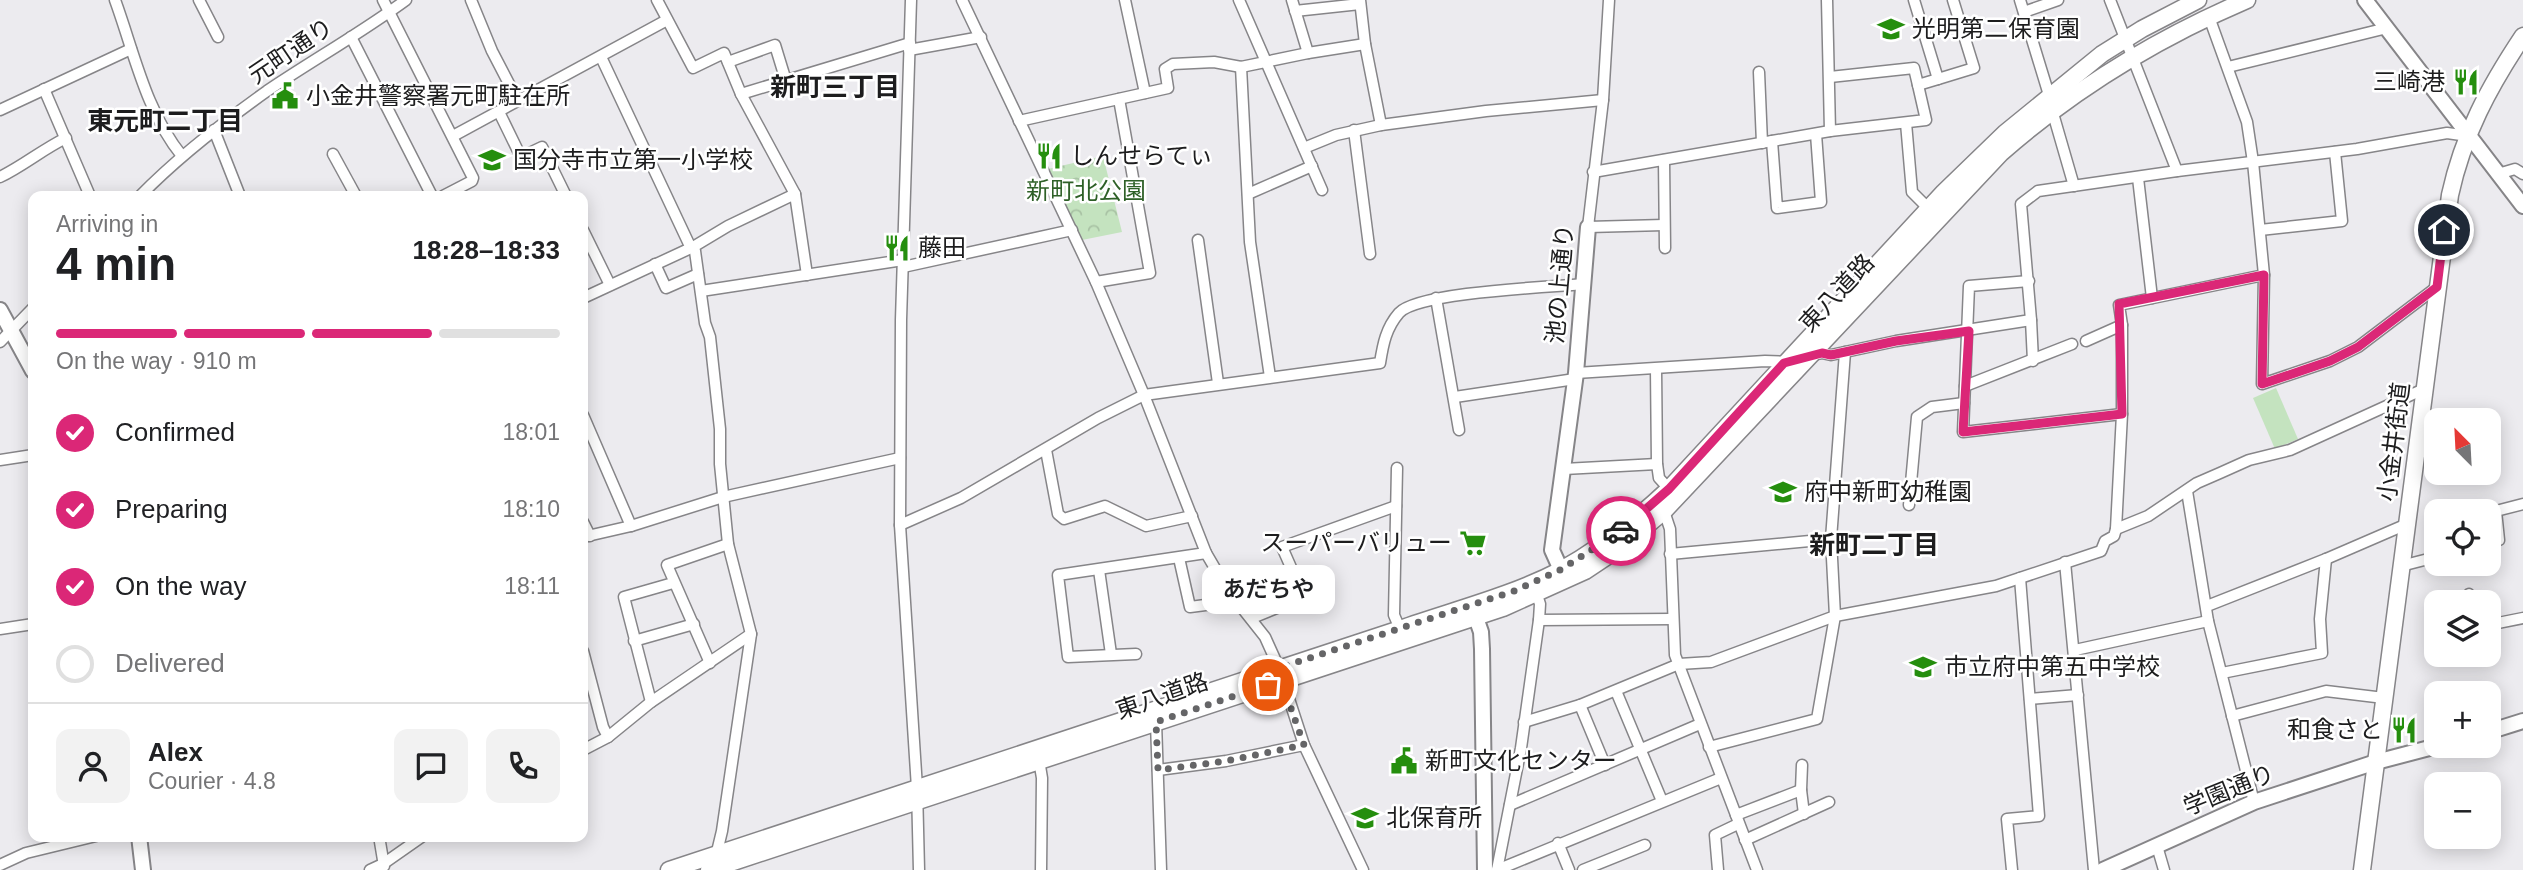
<!DOCTYPE html>
<html lang="en">
<head>
<meta charset="utf-8">
<style>
  :root { --surface:#fff; --page:#f2f2f2; --text:#202124; --muted:#757577; --line:#e0e0e0; --accent:#db2777 }
  body { margin:0; font-family:Helvetica,"Noto Sans JP",sans-serif; background:var(--page); color:var(--text); height:100vh; display:flex; flex-direction:column; font-size:26px; white-space:nowrap }
  * { box-sizing:border-box; margin:0 }
  p { font-size:23px; color:var(--muted) }
  .icon { flex:none; width:38px; height:38px; fill:none; stroke:currentColor; stroke-width:2; stroke-linecap:round; stroke-linejoin:round }
  .map { position:relative; flex:1; overflow:hidden }
  .side { position:absolute; left:28px; top:191px; width:560px; height:651px; display:flex; flex-direction:column; background:var(--surface); border-radius:14px; box-shadow:0 4px 18px #0003 }
  .side>* { flex:none }
  .needle { width:46px; rotate:336deg }
  .tools { position:absolute; left:2424px; top:408px; display:grid; gap:14px }
  .tools a { display:grid; place-items:center; width:77px; height:77px; border-radius:14px; background:var(--surface); box-shadow:0 4px 18px #0003; font-size:35px }
  .pin { position:absolute; display:grid; place-items:center; width:60px; height:60px; color:#fff; margin:-30px; border:4px solid #fff; border-radius:50%; box-shadow:0 2px 7px #0007 }
  .courier { position:absolute; display:grid; place-items:center; width:70px; height:70px; margin:-35px; border:5px solid #db2777; border-radius:50%; background:#fff; color:#222; box-shadow:0 2px 9px #0007 }
  .bubble { position:absolute; height:49px; border-radius:14px; background:var(--surface); box-shadow:0 4px 18px #0003; font-size:23px; font-weight:600; line-height:49px; text-align:center }
  .overview em { font-style:normal; font-weight:600 }
  .overview div { display:flex; flex-direction:column-reverse }
  .overview { display:flex; align-items:center; justify-content:space-between; height:119px; padding:0 28px }
  h1 { font-size:46px; font-weight:600; line-height:52px }
  .bar { display:grid; grid-template-columns:repeat(4,1fr); gap:10px 7px; align-content:center; height:84px; padding:0 28px }
  .bar i { height:9px; border-radius:5px; background:var(--line) }
  .bar .active { background:var(--accent) }
  .bar p { grid-column:span 4 }
  .line { display:flex; align-items:center; gap:18px; padding:0 28px; border-top:2px solid var(--line) }
  .line div { flex:1 }
  .round { display:grid; place-items:center; flex:none; width:74px; height:74px; border-radius:14px; background:var(--page) }
  ol { padding:0 28px; list-style:none }
  li { display:flex; align-items:center; gap:21px; height:77px }
  li p { margin-inline-start:auto }
  li .icon { padding:7px; border-radius:50%; background:var(--accent); color:#fff; stroke-width:4 }
  li:last-child { color:var(--muted) }
  li i { width:38px; height:38px; border:4px solid var(--line); border-radius:50% }
  .map>svg:first-child { display:block }
  .park { fill:url(#park-crowns) }
  .garden { fill:#c4e3bf }
  .lines { fill:none; stroke-linecap:round; stroke-linejoin:round }
  .street-casing { stroke:#868588; stroke-width:13 }
  .secondary-casing { stroke:#868588; stroke-width:18 }
  .primary-casing { stroke:#868588; stroke-width:19 }
  .street { stroke:#fff; stroke-width:10 }
  .secondary { stroke:#fff; stroke-width:14 }
  .primary { stroke:#fff; stroke-width:16 }
  .done { stroke:#656567; stroke-width:7; stroke-dasharray:0 12.6 }
  .route { stroke:#db2777; stroke-width:9 }
  .labels { text-anchor:middle; stroke-width:5; stroke-linejoin:round; paint-order:stroke }
  .poi-label { font-size:24px; fill:#1d1d1e; stroke:#fff; text-anchor:start }
  .street-label { font-size:24px; fill:#1d1d1e; stroke:#fff }
  .park-label { font-size:24px; fill:#2e6027; stroke:#fff }
  .neighbourhood-label { font-size:26px; font-weight:bold; fill:#1d1d1e; stroke:#fff }
</style>
</head>
<body>
<div class="map">
<svg width="2523" height="870" viewBox="0 0 2523 870">
  <defs>
    <pattern id="park-crowns" width="20" height="18" patternUnits="userSpaceOnUse" patternTransform="scale(1.75)"><rect width="20" height="18" fill="#c4e3bf"/><path d="M2 6a3 3 0 1 1 6 0M12 15a3 3 0 1 1 6 0" fill="none" stroke="#a8c2a4"/></pattern>
  </defs>
  <rect width="100%" height="100%" fill="#ecebef"/>
  <!-- park -->
  <path class="park" d="M 1103,156 L 1122,232 L 1082,240 L 1048,169 Z"/>
  <!-- garden -->
  <path class="garden" d="M 2276,388 L 2298,439 L 2275,449 L 2253,398 Z"/>
  <g class="lines">
    <!-- street casing -->
    <g class="street-casing">
      <g id="street">
        <path d="M 115,0 C 134,52 146,112 182,156"/>
        <path d="M 199,0 L 218,37"/>
        <path d="M 383,0 L 473,178 L 472,181 L 443,196"/>
        <path d="M 471,0 L 492,51 L 517,99"/>
        <path d="M 657,0 L 693,68 L 724,53 L 741,94 L 795,194 L 807,275"/>
        <path d="M 911,0 L 901,320 L 900,525 L 917,788 L 919,870"/>
        <path d="M 962,0 L 1096,282 L 1144,395 L 1206,553 L 1227,589 L 1265,637 L 1279,668 L 1304,745 L 1363,870"/>
        <path d="M 1125,0 L 1145,93"/>
        <path d="M 1239,0 L 1322,190"/>
        <path d="M 1292,0 L 1308,53"/>
        <path d="M 1360,0 L 1365,44 L 1381,125 L 1486,111 L 1603,100"/>
        <path d="M 1609,0 L 1603,100 L 1588,227 L 1664,225"/>
        <path d="M 1827,0 L 1830,131"/>
        <path d="M 1914,0 L 1938,79 L 1974,68 L 1953,0"/>
        <path d="M 2020,0 L 2049,95"/>
        <path d="M 2110,0 L 2177,171"/>
        <path d="M 1295,11 L 1360,4"/>
        <path d="M 2024,12 L 2058,0"/>
        <path d="M 2209,17 L 2247,122 L 2253,162 L 2264,275 L 2262,384 L 2330,361 L 2358,347 L 2437,287"/>
        <path d="M 351,37 L 432,196"/>
        <path d="M 909,50 L 981,37"/>
        <path d="M 601,57 L 689,244 L 695,251 L 705,323 L 710,337 L 720,429 L 720,464 L 728,544 L 751,634 L 722,831 L 716,856"/>
        <path d="M 728,62 L 775,45 L 786,81"/>
        <path d="M 1241,67 L 1250,242 L 1270,377"/>
        <path d="M 2228,67 L 2387,28"/>
        <path d="M 1759,72 L 1762,143"/>
        <path d="M 1830,77 L 1914,68 L 1918,85 L 1938,79"/>
        <path d="M 44,89 L 90,196"/>
        <path d="M 741,94 L 910,43"/>
        <path d="M 0,110 L 131,49"/>
        <path d="M 2052,110 L 2074,186"/>
        <path d="M 499,112 L 521,157 L 542,147 L 566,196"/>
        <path d="M 1019,121 L 1168,88 L 1165,69 L 1173,64 L 1214,62 L 1241,67 L 1308,53 L 1365,44"/>
        <path d="M 1906,123 L 1912,192 L 1929,209"/>
        <path d="M 214,130 L 240,196"/>
        <path d="M 1354,130 L 1370,254"/>
        <path d="M 453,136 L 667,20"/>
        <path d="M 1772,141 L 1777,208 L 1821,202 L 1816,134"/>
        <path d="M 1304,148 L 1336,135 L 1381,125"/>
        <path d="M 333,154 L 356,196"/>
        <path d="M 1664,160 L 1665,248"/>
        <path d="M 1593,172 L 1830,131 L 1926,120 L 1918,85"/>
        <path d="M 2498,174 L 2515,169 L 2523,174"/>
        <path d="M 0,177 C 23,166 43,149 66,138"/>
        <path d="M 2138,178 L 2152,298"/>
        <path d="M 1248,194 L 1312,166"/>
        <path d="M 140,196 C 178,157 222,123 267,91 C 313,60 361,33 406,0"/>
        <path d="M 583,230 L 610,285"/>
        <path d="M 2260,230 L 2342,221 L 2335,152"/>
        <path d="M 1198,240 L 1218,383"/>
        <path d="M 655,264 L 666,288 L 698,274"/>
        <path d="M 903,267 L 1072,230"/>
        <path d="M 2029,281 L 1969,286 L 1963,432 L 2122,414"/>
        <path d="M 1096,282 L 1150,273 L 1119,99"/>
        <path d="M 701,291 L 903,260"/>
        <path d="M 583,298 L 693,247 L 728,226 L 795,194"/>
        <path d="M 1436,298 L 1459,430"/>
        <path d="M 2031,320 L 2033,361"/>
        <path d="M 2086,341 L 2122,325"/>
        <path d="M 0,342 L 33,308"/>
        <path d="M 1813,355 L 1822,353 L 1831,355 L 1896,341 L 2031,320 L 2021,204 L 2038,191 L 2177,171 L 2357,149 L 2447,133 L 2468,136"/>
        <path d="M 1656,369 L 1657,464 L 1659,478 L 1669,489"/>
        <path d="M 1576,373 L 1765,361 L 1789,362"/>
        <path d="M 1965,386 L 2072,344"/>
        <path d="M 1455,397 L 1575,379"/>
        <path d="M 583,415 L 631,526"/>
        <path d="M 1046,450 L 1058,514 L 1064,519 L 1105,506 L 1146,526 L 1192,516"/>
        <path d="M 0,460 L 33,455"/>
        <path d="M 1397,468 L 1394,615 L 1400,629"/>
        <path d="M 1564,469 L 1657,464"/>
        <path d="M 2187,491 L 2208,621 L 2254,802"/>
        <path d="M 1909,505 L 1917,417 L 1932,407 L 1964,403"/>
        <path d="M 1664,511 L 1670,529 L 1675,655 L 1757,870"/>
        <path d="M 583,522 L 590,536"/>
        <path d="M 900,525 L 961,498 L 1098,418 L 1144,395 L 1380,363 C 1383,344 1386,328 1399,313 C 1418,292 1551,287 1584,284"/>
        <path d="M 2116,529 L 2148,516 L 2197,483 L 2220,473 L 2249,460 L 2290,450 L 2424,389"/>
        <path d="M 583,537 L 631,526 L 723,497 L 900,458"/>
        <path d="M 2488,543 L 2499,540 L 2496,511 L 2523,504"/>
        <path d="M 1670,554 L 1831,539"/>
        <path d="M 1179,558 L 1190,607 L 1236,601"/>
        <path d="M 2065,562 L 2094,870"/>
        <path d="M 2401,566 L 2436,557"/>
        <path d="M 1099,570 L 1111,654"/>
        <path d="M 2469,594 L 2471,602"/>
        <path d="M 2207,606 L 2326,559 L 2407,524"/>
        <path d="M 1252,618 L 1304,597 L 1282,547 L 1396,506"/>
        <path d="M 1539,620 L 1672,619"/>
        <path d="M 2488,625 L 2523,618"/>
        <path d="M 0,629 L 33,624"/>
        <path d="M 634,641 L 694,624"/>
        <path d="M 2075,650 L 2208,621"/>
        <path d="M 583,651 L 603,727 L 608,737"/>
        <path d="M 1136,654 L 1068,657 L 1058,575 L 1206,553"/>
        <path d="M 710,663 L 667,565 L 728,544"/>
        <path d="M 2222,673 L 2322,653 L 2320,619 L 2326,559"/>
        <path d="M 1616,691 L 1662,801"/>
        <path d="M 2030,699 L 2078,695"/>
        <path d="M 651,702 L 624,597 L 673,583"/>
        <path d="M 1580,705 L 1605,765"/>
        <path d="M 2232,716 L 2326,691 L 2384,698"/>
        <path d="M 1156,722 L 1161,870"/>
        <path d="M 1524,722 L 1580,705 L 1679,664 L 1711,662 L 1835,616 L 1996,586 L 2101,551 L 2105,541 L 2114,536 L 2116,529 L 2122,414 L 2122,325 L 2119,305 L 2264,275"/>
        <path d="M 1709,747 L 1817,719 L 1835,616 L 1831,539 L 1845,352"/>
        <path d="M 583,750 L 608,737 L 651,702 L 751,634"/>
        <path d="M 1039,760 L 1042,778 L 1041,870"/>
        <path d="M 1802,765 L 1801,790 L 1804,814"/>
        <path d="M 1158,770 L 1226,761 L 1304,745"/>
        <path d="M 1510,805 L 1700,724"/>
        <path d="M 1736,815 L 1801,790"/>
        <path d="M 379,836 L 384,866"/>
        <path d="M 1745,840 L 1829,802"/>
        <path d="M 1558,843 L 1569,870"/>
        <path d="M 2157,846 L 2164,870"/>
        <path d="M 0,865 L 26,853 L 96,836"/>
        <path d="M 370,870 L 383,864 L 423,836"/>
        <path d="M 1497,870 L 1521,748 L 1539,620 L 1540,604 L 1537,595"/>
        <path d="M 1497,870 L 1721,778"/>
        <path d="M 1583,870 L 1645,845"/>
        <path d="M 1718,870 L 1715,835 L 1738,824"/>
        <path d="M 2012,870 L 2007,819 L 2039,816 L 2020,578"/>
      </g>
    </g>
    <!-- secondary casing -->
    <g class="secondary-casing">
      <g id="secondary">
        <path d="M 2365,0 L 2523,206"/>
        <path d="M 0,310 L 33,371"/>
        <path d="M 1561,570 L 1552,550 L 1576,373 L 1588,227"/>
        <path d="M 1473,609 L 1481,632 L 1482,649 L 1485,870"/>
        <path d="M 2488,732 L 2523,721"/>
        <path d="M 139,836 L 143,870"/>
        <path d="M 2103,870 L 2254,802 L 2376,762 L 2437,746"/>
      </g>
    </g>
    <!-- primary casing -->
    <g class="primary-casing">
      <g id="primary">
        <path d="M 669,870 L 1400,629 C 1454,610 1511,596 1561,570 C 1601,548 1636,520 1669,489 L 1944,192 L 2005,133 L 2102,54 L 2142,29 L 2198,0"/>
        <path d="M 709,870 L 1503,608 L 1585,571 L 1621,547 L 1664,511 L 2001,153 C 2074,89 2158,38 2247,0"/>
        <path d="M 2362,870 L 2450,195 C 2463,135 2489,87 2523,36"/>
      </g>
    </g>
    <!-- street -->
    <use href="#street" class="street"/>
    <!-- secondary -->
    <use href="#secondary" class="secondary"/>
    <!-- primary -->
    <use href="#primary" class="primary"/>
  </g>
  <g class="lines">
    <!-- done -->
    <path class="done" d="M 1268,685 L 1156,722 L 1158,770 L 1226,761 L 1304,745 L 1287,697 L 1279,668 L 1514,591 L 1560,570 L 1621,531"/>
    <!-- route -->
    <path class="route" d="M 1621,531 L 1669,489 L 1784,363 L 1822,353 L 1831,355 L 1896,341 L 1969,331 L 1963,432 L 2122,414 L 2119,304 L 2264,275 L 2262,384 L 2330,361 L 2358,347 L 2437,287 L 2444,230"/>
  </g>
  <!-- icons -->
  <defs>
    <g id="school-bare" transform="scale(2.1)"><path d="M0-5L7-2L0 1L-7-2ZM-4 1L0 2.5L4 1V4Q0 6-4 4Z" fill="#258e0e" stroke="#fff" stroke-width="2.5" paint-order="stroke"/></g>
    <g id="restaurant-bare" transform="scale(2.1)"><path d="M-5-6h1v4h1v-4h1v4h1v-4h1v5L-1.5 .5V6h-2V.5L-5-1ZM5-6V6H3V1.5H1.5Q1.5-4 5-6Z" fill="#258e0e" stroke="#fff" stroke-width="2.5" paint-order="stroke"/></g>
    <g id="civic-bare" transform="scale(2.1)"><path d="M-.6-6.5H3V-4.5H.6V-3L4-1V1h2V6H-6V1h2V-1L-.6-3ZM-1.2 2.5V6h2.4V2.5Z" fill="#258e0e" stroke="#fff" stroke-width="2.5" paint-order="stroke"/></g>
    <g id="supermarket-bare" transform="scale(2.1)"><path d="M-6-5.5h2.5l.6 2H6L4.5 2H-2.5L-4.4-4H-6ZM-1.5 3.2a1.3 1.3 0 1 0 .1 0ZM3 3.2a1.3 1.3 0 1 0 .1 0Z" fill="#258e0e" stroke="#fff" stroke-width="2.5" paint-order="stroke"/></g>
  </defs>
  <g fill-rule="evenodd">
    <use href="#school-bare" x="1891" y="29"/>
    <use href="#restaurant-bare" x="2466" y="82"/>
    <use href="#civic-bare" x="285" y="96"/>
    <use href="#restaurant-bare" x="1049" y="156"/>
    <use href="#school-bare" x="492" y="160"/>
    <use href="#restaurant-bare" x="897" y="248"/>
    <use href="#school-bare" x="1783" y="492"/>
    <use href="#supermarket-bare" x="1473" y="543"/>
    <use href="#school-bare" x="1923" y="667"/>
    <use href="#restaurant-bare" x="2404" y="730"/>
    <use href="#civic-bare" x="1404" y="761"/>
    <use href="#school-bare" x="1365" y="818"/>
  </g>
  <g class="labels">
    <!-- poi labels -->
    <g class="poi-label">
      <text x="1912" y="37">光明第二保育園</text>
      <text x="2445" y="90" text-anchor="end">三崎港</text>
      <text x="306" y="104">小金井警察署元町駐在所</text>
      <text x="1070" y="164">しんせらてぃ</text>
      <text x="513" y="168">国分寺市立第一小学校</text>
      <text x="918" y="256">藤田</text>
      <text x="1804" y="500">府中新町幼稚園</text>
      <text x="1452" y="551" text-anchor="end">スーパーバリュー</text>
      <text x="1944" y="675">市立府中第五中学校</text>
      <text x="2383" y="738" text-anchor="end">和食さと</text>
      <text x="1425" y="769">新町文化センター</text>
      <text x="1386" y="826">北保育所</text>
    </g>
    <!-- street labels -->
    <g class="street-label">
      <text transform="translate(291 51) rotate(-34)" y="8">元町通り</text>
      <text transform="translate(1560 284) rotate(-85)" y="8">池の上通り</text>
      <text transform="translate(1837 293) rotate(-47)" y="8">東八道路</text>
      <text transform="translate(2394 442) rotate(-83)" y="8">小金井街道</text>
      <text transform="translate(1162 696) rotate(-19)" y="8">東八道路</text>
      <text transform="translate(2229 790) rotate(-22)" y="8">学園通り</text>
    </g>
    <!-- park labels -->
    <g class="park-label">
      <text x="1086" y="199">新町北公園</text>
    </g>
    <!-- neighbourhood labels -->
    <g class="neighbourhood-label">
      <text x="835" y="96">新町三丁目</text>
      <text x="165" y="130">東元町二丁目</text>
      <text x="1874" y="554">新町二丁目</text>
    </g>
  </g>
</svg>
<div class="tools">
<a><svg class="needle" viewBox="-14 -14 28 28"><path d="M0-13l5 13h-10z" fill="#e53935"/><path d="M0 13l5-13h-10z" fill="#757577"/></svg></a>
<a><svg class="icon" aria-label="locate" viewBox="0 0 24 24"><circle cx="12" cy="12" r="6"/><path d="M12 2v4M12 18v4M2 12h4M18 12h4"/></svg></a>
<a><svg class="icon" aria-label="layers" viewBox="0 0 24 24"><path d="M12 4l9 5-9 5-9-5zM3 14l9 5 9-5"/></svg></a>
<a>+</a>
<a>−</a>
</div>
<div class="pin" style="left:1268px;top:685px;background:#ea580c"><svg class="icon" aria-label="bag" viewBox="0 0 24 24"><path d="M5 8h14l-1 12H6zM9 8a3 3 0 0 1 6 0"/></svg></div>
<div class="pin" style="left:2444px;top:230px;background:#1f2937"><svg class="icon" aria-label="home" viewBox="0 0 24 24"><path d="M3 11l9-7 9 7M6 9v11h12V9"/></svg></div>
<div class="courier" style="left:1621px;top:531px"><svg class="icon" aria-label="car" viewBox="0 0 24 24"><path d="M5 17H2v-5l4-1 3-4h7l3 4 3 1v5h-3M9 17h6M6 11h13"/><circle cx="7" cy="17" r="2"/><circle cx="17" cy="17" r="2"/></svg></div>
<div class="bubble" style="left:1202px;top:565px;width:133px">あだちや</div>
<section class="side">
<div class="overview"><div><h1>4 min</h1><p>Arriving in</p></div><em>18:28–18:33</em></div>
<div class="bar"><i class="active"></i><i class="active"></i><i class="active"></i><i></i><p>On the way · 910 m</p></div>
<ol>
<li><svg class="icon" aria-label="check" viewBox="0 0 24 24"><path d="M5 12l5 5 9-10"/></svg>Confirmed<p>18:01</p></li>
<li><svg class="icon" aria-label="check" viewBox="0 0 24 24"><path d="M5 12l5 5 9-10"/></svg>Preparing<p>18:10</p></li>
<li><svg class="icon" aria-label="check" viewBox="0 0 24 24"><path d="M5 12l5 5 9-10"/></svg>On the way<p>18:11</p></li>
<li><i></i>Delivered</li>
</ol>
<div class="line" style="height:126px"><a class="round"><svg class="icon" aria-label="person" viewBox="0 0 24 24"><circle cx="12" cy="8" r="4"/><path d="M4 21q1-7 8-7t8 7"/></svg></a><div><b>Alex</b><p>Courier · 4.8</p></div><a class="round"><svg class="icon" aria-label="chat" viewBox="0 0 24 24"><path d="M4 5h16v11H9l-5 4z"/></svg></a><a class="round"><svg class="icon" aria-label="phone" viewBox="0 0 24 24"><path d="M5 4h4l2 5-3 2q2 4 5 5l2-3 5 2v4C11 20 4 13 5 4z"/></svg></a></div>
</section>
</div>
</body>
</html>
